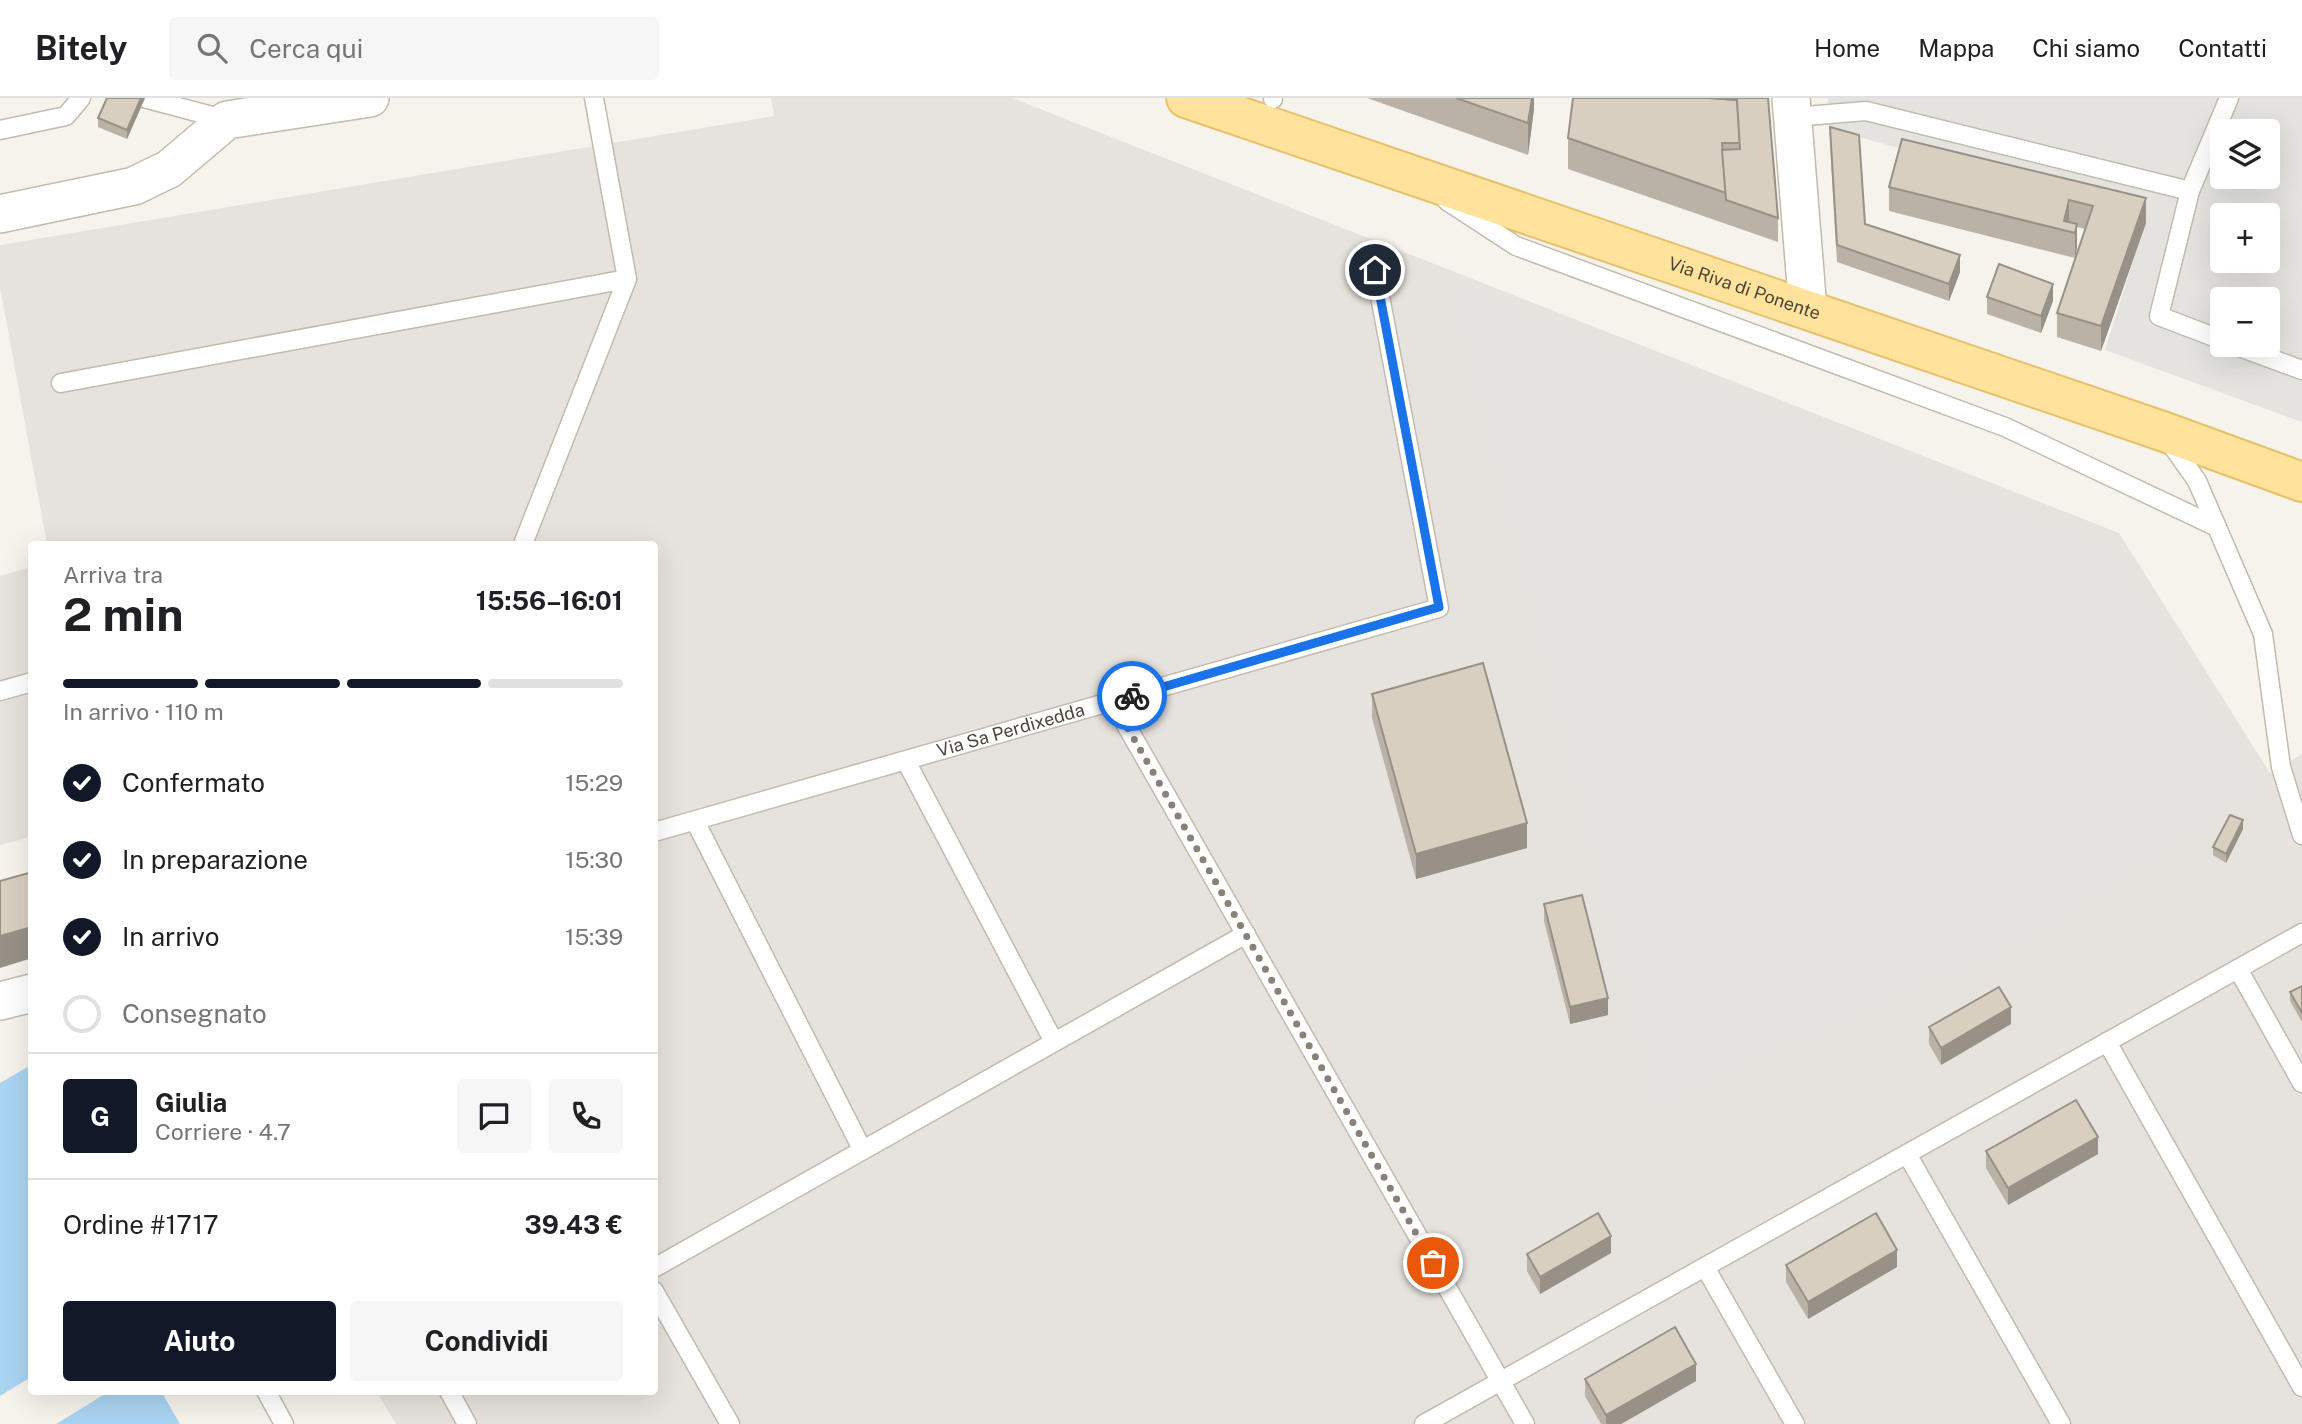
<!DOCTYPE html>
<html lang="it">
<head>
<meta charset="utf-8">
<style>
  :root { --surface:#fff; --page:#f6f6f6; --text:#202124; --muted:#757577; --line:#e0e0e0; --accent:#111827 }
  body { margin:0; font-family:"Public Sans",sans-serif; background:var(--page); color:var(--text); height:100vh; display:flex; flex-direction:column; font-size:26px; white-space:nowrap }
  * { box-sizing:border-box; margin:0 }
  p { font-size:23px; color:var(--muted) }
  .icon { flex:none; width:38px; height:38px; fill:none; stroke:currentColor; stroke-width:2; stroke-linecap:round; stroke-linejoin:round }
  .map { position:relative; flex:1; overflow:hidden }
  .side { position:absolute; left:28px; top:443px; width:630px; height:854px; display:flex; flex-direction:column; background:var(--surface); border-radius:7px; box-shadow:0 7px 28px #0002 }
  .side>* { flex:none }
  .controls { position:absolute; left:2210px; top:21px; display:grid; gap:14px }
  .controls a { display:grid; place-items:center; width:70px; height:70px; border-radius:7px; background:var(--surface); box-shadow:0 7px 28px #0002; font-size:35px }
  .pin { position:absolute; display:grid; place-items:center; width:60px; height:60px; color:#fff; margin:-30px; border:4px solid #fff; border-radius:50%; box-shadow:0 2px 7px #0007 }
  .courier { position:absolute; display:grid; place-items:center; width:70px; height:70px; margin:-35px; border:5px solid #1a73e8; border-radius:50%; background:#fff; color:#222; box-shadow:0 2px 9px #0007 }
  .head em { font-style:normal; font-weight:700 }
  .head div { display:flex; flex-direction:column-reverse }
  .head { display:flex; align-items:center; justify-content:space-between; height:119px; padding:0 35px }
  h1 { font-size:46px; font-weight:700; line-height:52px }
  .bar { display:grid; grid-template-columns:repeat(4,1fr); gap:10px 7px; align-content:center; height:84px; padding:0 35px }
  .bar i { height:9px; border-radius:5px; background:var(--line) }
  .bar .selected { background:var(--accent) }
  .bar p { grid-column:span 4 }
  .line { display:flex; align-items:center; gap:18px; padding:0 35px; border-top:2px solid var(--line) }
  .line div { flex:1 }
  .round { display:grid; place-items:center; flex:none; width:74px; height:74px; border-radius:7px; background:var(--page) }
  ol { padding:0 35px; list-style:none }
  li { display:flex; align-items:center; gap:21px; height:77px }
  li p { margin-inline-start:auto }
  li .icon { padding:7px; border-radius:50%; background:var(--accent); color:#fff; stroke-width:4 }
  li:last-child { color:var(--muted) }
  li i { width:38px; height:38px; border:4px solid var(--line); border-radius:50% }
  .action { display:flex; gap:14px; margin-top:auto; padding:14px 35px }
  .action a { flex:1; height:80px; border-radius:7px; background:var(--accent); color:#fff; font-size:28px; font-weight:700; line-height:80px; text-align:center }
  .action a+a { background:var(--page); color:var(--text) }
  header { display:flex; align-items:center; gap:42px; box-sizing:border-box; height:98px; padding:0 35px; background:var(--surface); border-bottom:2px solid var(--line) }
  header strong { font-size:33px }
  nav { display:flex; gap:38px; margin-inline-start:auto; font-size:24px }
  .search { width:490px; height:63px; background:var(--page); display:flex; align-items:center; gap:18px; box-sizing:border-box; padding:0 24px; border-radius:7px; color:var(--muted); font-size:26px }
  .map>svg:first-child { display:block }
  .industrial { fill:#e6e2dd }
  .parking { fill:#e5e3e0; fill-rule:evenodd }
  .water { fill:#a9d4f2 }
  .lines { fill:none; stroke-linecap:round; stroke-linejoin:round }
  .service-casing { stroke:#c2bbae; stroke-width:21 }
  .minor-casing { stroke:#c2bbae; stroke-width:40 }
  .primary-casing { stroke:#e6c16a; stroke-width:42 }
  .service { stroke:#fff; stroke-width:18 }
  .minor { stroke:#fff; stroke-width:37 }
  .primary { stroke:#ffe39c; stroke-width:38 }
  .wall { fill:#bab2a6 }
  .shaded-wall { fill:#979187 }
  .building { fill:#d8cfc1; stroke:#979187; stroke-width:2 }
  .done { stroke:#878178; stroke-width:7; stroke-dasharray:0 12.6 }
  .route { stroke:#1a73e8; stroke-width:9 }
  .labels { text-anchor:middle; stroke-width:6; stroke-linejoin:round; paint-order:stroke }
  .street-label { font-size:18px; fill:#4b4439; stroke:#fff }
</style>
</head>
<body>
<header>
<strong>Bitely</strong>
<div class="search"><svg class="icon" aria-label="search" viewBox="0 0 24 24"><circle cx="10" cy="10" r="6"/><path d="M15 15l6 6"/></svg>Cerca qui</div>
<nav><a>Home</a><a>Mappa</a><a>Chi siamo</a><a>Contatti</a></nav>
</header>
<div class="map">
<svg width="2302" height="1326" viewBox="0 0 2302 1326">
  <rect width="100%" height="100%" fill="#f6f3ec"/>
  <!-- industrial -->
  <g class="industrial">
    <path d="M 771,0 L 1012,0 L 2119,435 L 2270,675 L 2302,656 L 2302,1326 L 396,1326 L 376,1293 L 654,1293 L 654,446 L 47,446 L 0,189 L 0,147 L 774,18 Z"/>
    <path d="M 31,469 L 31,739 L 0,747 L 0,478 Z"/>
  </g>
  <!-- parking -->
  <g class="parking">
    <path d="M 1828,0 L 2302,0 L 2302,324 L 2105,252 L 2147,119 L 1830,31 ZM 2222,33 L 2268,33 L 2268,79 L 2222,79 ZM 2222,117 L 2268,117 L 2268,163 L 2222,163 ZM 2222,201 L 2268,201 L 2268,247 L 2222,247 Z"/>
    <path d="M 1445,178 L 2115,450 L 2265,688 L 2040,838 L 1654,1011 Z"/>
  </g>
  <!-- water -->
  <g class="water">
    <path d="M 31,967 L 31,1279 L 0,1298 L 0,985 Z"/>
    <path d="M 110,1293 L 161,1293 L 180,1326 L 56,1326 Z"/>
  </g>
  <g class="lines">
    <!-- service casing -->
    <g class="service-casing">
      <g id="service">
        <path d="M 144,0 L 227,22"/>
        <path d="M 594,0 L 627,181"/>
        <path d="M 1273,0 L 1273,1"/>
        <path d="M 1793,19 L 1866,13 L 2190,93 L 2159,218 L 2222,242"/>
        <path d="M 0,32 L 66,18 L 81,0"/>
        <path d="M 2190,93 L 2229,0"/>
        <path d="M 1447,103 L 1516,148 L 2005,329 L 2217,429"/>
        <path d="M 2234,247 L 2302,272"/>
        <path d="M 61,285 L 627,181 L 523,446"/>
        <path d="M 2168,342 L 2197,383 L 2263,536 L 2281,669 L 2302,737"/>
        <path d="M 0,593 L 32,584"/>
        <path d="M 1113,604 L 1525,1326"/>
        <path d="M 906,663 L 1054,944"/>
        <path d="M 695,723 L 862,1051"/>
        <path id="s1" d="M 654,734 L 1439,510 L 1375,172"/>
        <path d="M 2238,871 L 2302,985"/>
        <path d="M 2107,944 L 2302,1289"/>
        <path d="M 1907,1056 L 2061,1326"/>
        <path d="M 1705,1169 L 1795,1326"/>
        <path d="M 654,1170 L 1246,836"/>
        <path d="M 654,1193 L 730,1326"/>
        <path d="M 266,1293 L 284,1326"/>
        <path d="M 449,1293 L 467,1326"/>
        <path d="M 1424,1326 L 2302,835"/>
      </g>
    </g>
    <!-- minor casing -->
    <g class="minor-casing">
      <g id="minor">
        <path d="M 1791,0 L 1808,212"/>
        <path d="M 0,116 L 134,88 L 169,71 L 227,22 L 370,0"/>
        <path d="M 0,903 L 32,895"/>
      </g>
    </g>
    <!-- primary casing -->
    <g class="primary-casing">
      <g id="primary">
        <path id="s2" d="M 1186,0 L 2162,333 L 2302,384"/>
      </g>
    </g>
    <!-- service -->
    <use href="#service" class="service"/>
    <!-- minor -->
    <use href="#minor" class="minor"/>
    <!-- primary -->
    <use href="#primary" class="primary"/>
  </g>
  <!-- wall -->
  <g class="wall">
    <path d="M 145,0 L 127,41 L 98,29 L 98,20 Z"/>
    <path d="M 1367,0 L 1534,0 L 1534,11 L 1528,57 Z"/>
    <path d="M 1768,0 L 1778,120 L 1778,144 L 1568,71 L 1568,40 Z"/>
    <path d="M 1830,29 L 1865,126 L 1960,174 L 1949,203 L 1837,164 L 1830,46 Z"/>
    <path d="M 1902,41 L 2146,125 L 2101,253 L 2057,239 L 2057,215 L 2085,131 L 2077,129 L 2077,150 L 2075,160 L 1889,113 L 1889,89 Z"/>
    <path d="M 1987,199 L 2053,203 L 2041,235 L 1987,216 Z"/>
    <path d="M 1372,596 L 1527,750 L 1416,781 L 1372,620 Z"/>
    <path d="M 2243,731 L 2226,765 L 2213,757 L 2213,749 Z"/>
    <path d="M 1544,806 L 1608,917 L 1570,926 L 1544,823 Z"/>
    <path d="M 2302,888 L 2302,924 L 2290,903 L 2290,894 Z"/>
    <path d="M 2011,926 L 1941,967 L 1929,946 L 1929,929 Z"/>
    <path d="M 1986,1053 L 2098,1056 L 2008,1107 L 1986,1070 Z"/>
    <path d="M 1611,1155 L 1540,1196 L 1527,1173 L 1527,1156 Z"/>
    <path d="M 1786,1167 L 1897,1169 L 1808,1221 L 1786,1184 Z"/>
    <path d="M 1585,1281 L 1696,1283 L 1621,1326 L 1601,1326 L 1585,1298 Z"/>
  </g>
  <!-- shaded-wall -->
  <g class="shaded-wall">
    <path d="M 141,0 L 145,0 L 127,41 L 127,32 Z"/>
    <path d="M 1532,0 L 1534,0 L 1534,11 L 1528,57 L 1528,25 Z"/>
    <path d="M 2146,100 L 2146,125 L 2101,253 L 2101,228 Z"/>
    <path d="M 2069,102 L 2069,126 L 2064,123 Z"/>
    <path d="M 2077,126 L 2077,150 L 2075,160 L 2075,135 Z"/>
    <path d="M 1960,157 L 1960,174 L 1949,203 L 1949,186 Z"/>
    <path d="M 2053,186 L 2053,203 L 2041,235 L 2041,218 Z"/>
    <path d="M 2243,722 L 2243,731 L 2226,765 L 2226,756 Z"/>
    <path d="M 1527,725 L 1527,750 L 1416,781 L 1416,756 Z"/>
    <path d="M 32,829 L 32,860 L 0,870 L 0,838 Z"/>
    <path d="M 1608,900 L 1608,917 L 1570,926 L 1570,909 Z"/>
    <path d="M 2011,909 L 2011,926 L 1941,967 L 1941,950 Z"/>
    <path d="M 2098,1039 L 2098,1056 L 2008,1107 L 2008,1090 Z"/>
    <path d="M 1611,1138 L 1611,1155 L 1540,1196 L 1540,1179 Z"/>
    <path d="M 1897,1152 L 1897,1169 L 1808,1221 L 1808,1204 Z"/>
    <path d="M 1696,1266 L 1696,1283 L 1621,1326 L 1606,1326 L 1606,1317 Z"/>
  </g>
  <!-- building -->
  <g class="building">
    <path d="M 107,0 L 141,0 L 127,32 L 98,20 Z"/>
    <path d="M 1456,0 L 1532,0 L 1528,25 Z"/>
    <path d="M 1573,0 L 1710,0 L 1737,2 L 1740,45 L 1722,45 L 1726,95 L 1568,40 Z"/>
    <path d="M 1710,0 L 1768,0 L 1778,120 L 1726,102 L 1722,52 L 1740,51 L 1737,2 Z"/>
    <path d="M 1830,29 L 1859,37 L 1865,126 L 1960,157 L 1949,186 L 1837,147 Z"/>
    <path d="M 1902,41 L 2146,100 L 2101,228 L 2057,215 L 2093,108 L 2069,102 L 2064,123 L 2077,126 L 2075,135 L 1889,89 Z"/>
    <path d="M 1999,166 L 2053,186 L 2041,218 L 1987,199 Z"/>
    <path d="M 1483,565 L 1527,725 L 1416,756 L 1372,596 Z"/>
    <path d="M 2230,717 L 2243,722 L 2226,756 L 2213,749 Z"/>
    <path d="M 32,774 L 32,829 L 0,838 L 0,783 Z"/>
    <path d="M 1582,797 L 1608,900 L 1570,909 L 1544,806 Z"/>
    <path d="M 2302,888 L 2302,915 L 2290,894 Z"/>
    <path d="M 1999,889 L 2011,909 L 1941,950 L 1929,929 Z"/>
    <path d="M 2076,1002 L 2098,1039 L 2008,1090 L 1986,1053 Z"/>
    <path d="M 1598,1115 L 1611,1138 L 1540,1179 L 1527,1156 Z"/>
    <path d="M 1876,1115 L 1897,1152 L 1808,1204 L 1786,1167 Z"/>
    <path d="M 1675,1229 L 1696,1266 L 1606,1317 L 1585,1281 Z"/>
  </g>
  <g class="lines">
    <!-- done -->
    <path class="done" d="M 1132,598 L 1113,604 L 1433,1165"/>
    <!-- route -->
    <path class="route" d="M 1132,598 L 1439,509 L 1375,172"/>
  </g>
  <g class="labels">
    <!-- street labels -->
    <g class="street-label">
      <text dy="6" stroke="none"><textPath href="#s2" startOffset="590">Via Riva di Ponente</textPath></text>
      <text dy="6" stroke="none"><textPath href="#s1" startOffset="371">Via Sa Perdixedda</textPath></text>
    </g>
  </g>
</svg>
<div class="controls">
<a><svg class="icon" aria-label="layers" viewBox="0 0 24 24"><path d="M12 4l9 5-9 5-9-5zM3 14l9 5 9-5"/></svg></a>
<a>+</a>
<a>−</a>
</div>
<div class="pin" style="left:1433px;top:1165px;background:#ea580c"><svg class="icon" aria-label="bag" viewBox="0 0 24 24"><path d="M5 8h14l-1 12H6zM9 8a3 3 0 0 1 6 0"/></svg></div>
<div class="pin" style="left:1375px;top:172px;background:#1f2937"><svg class="icon" aria-label="home" viewBox="0 0 24 24"><path d="M3 11l9-7 9 7M6 9v11h12V9"/></svg></div>
<div class="courier" style="left:1132px;top:598px"><svg class="icon" aria-label="bike" viewBox="0 0 24 24"><circle cx="6" cy="16" r="4"/><circle cx="18" cy="16" r="4"/><path d="M6 16l4-8h5l3 8M10 8l3 8H6M13 5h3"/></svg></div>
<section class="side">
<div class="head"><div><h1>2 min</h1><p>Arriva tra</p></div><em>15:56–16:01</em></div>
<div class="bar"><i class="selected"></i><i class="selected"></i><i class="selected"></i><i></i><p>In arrivo · 110 m</p></div>
<ol>
<li><svg class="icon" aria-label="check" viewBox="0 0 24 24"><path d="M5 12l5 5 9-10"/></svg>Confermato<p>15:29</p></li>
<li><svg class="icon" aria-label="check" viewBox="0 0 24 24"><path d="M5 12l5 5 9-10"/></svg>In preparazione<p>15:30</p></li>
<li><svg class="icon" aria-label="check" viewBox="0 0 24 24"><path d="M5 12l5 5 9-10"/></svg>In arrivo<p>15:39</p></li>
<li><i></i>Consegnato</li>
</ol>
<div class="line" style="height:126px"><b class="round" style="background:var(--accent);color:#fff">G</b><div><b>Giulia</b><p>Corriere · 4.7</p></div><a class="round"><svg class="icon" aria-label="chat" viewBox="0 0 24 24"><path d="M4 5h16v11H9l-5 4z"/></svg></a><a class="round"><svg class="icon" aria-label="phone" viewBox="0 0 24 24"><path d="M5 4h4l2 5-3 2q2 4 5 5l2-3 5 2v4C11 20 4 13 5 4z"/></svg></a></div>
<div class="line" style="height:91px"><div>Ordine #1717</div><b>39.43 €</b></div>
<div class="action"><a>Aiuto</a><a>Condividi</a></div>
</section>
</div>
</body>
</html>
